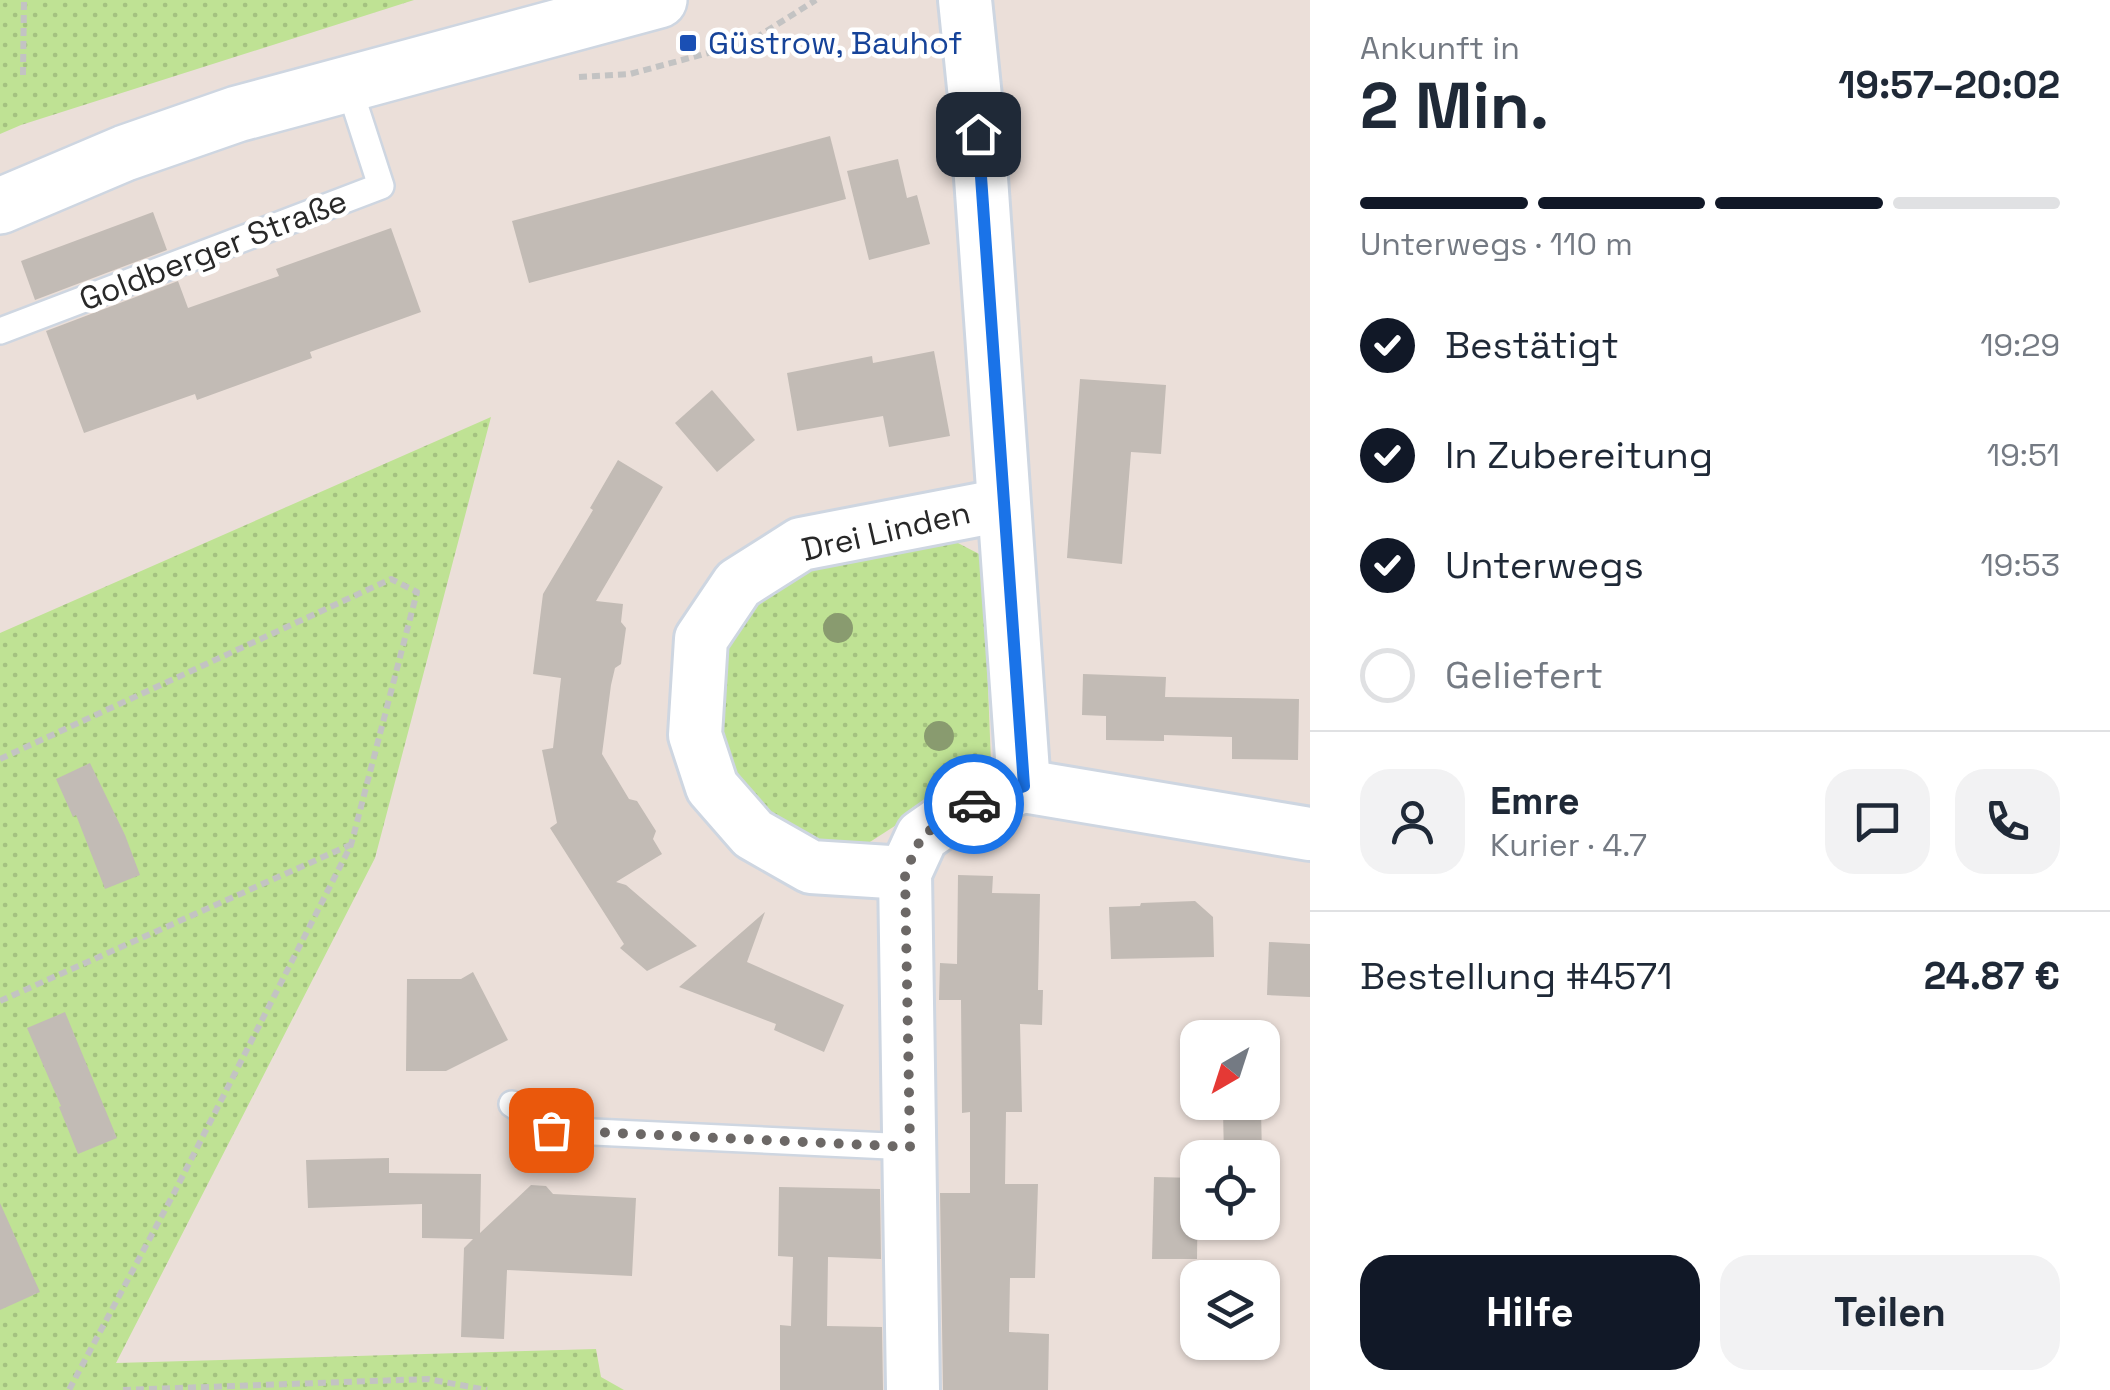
<!DOCTYPE html>
<html lang="de">
<head>
<meta charset="utf-8">
<style>
  :root { --surface:#fff; --page:#f2f2f3; --text:#1f2937; --muted:#747a83; --line:#e0e1e3; --accent:#111827 }
  body { margin:0; font-family:"Space Grotesk",sans-serif; background:var(--page); color:var(--text); height:100vh; display:flex; flex-direction:column; font-size:38px; white-space:nowrap }
  * { box-sizing:border-box; margin:0 }
  p { font-size:32px; color:var(--muted) }
  .icon { flex:none; width:55px; height:55px; fill:none; stroke:currentColor; stroke-width:2; stroke-linecap:round; stroke-linejoin:round }
  .map { position:relative; flex:1; overflow:hidden }
  .sheet { display:flex; flex-direction:column; background:var(--surface); width:800px }
  .sheet>* { flex:none }
  .needle { width:65px; rotate:219deg }
  .tools { position:absolute; left:1180px; top:1020px; display:grid; gap:20px }
  .tools a { display:grid; place-items:center; width:100px; height:100px; border-radius:20px; background:var(--surface); box-shadow:0 2px 8px #0004; font-size:50px }
  .pin { position:absolute; display:grid; place-items:center; width:85px; height:85px; color:#fff; margin:-42px; border-radius:20px; box-shadow:0 5px 15px #0006 }
  .courier { position:absolute; display:grid; place-items:center; width:100px; height:100px; margin:-50px; border:8px solid #1a73e8; border-radius:50%; background:#fff; color:#222; box-shadow:0 2px 12px #0007 }
  .headline em { font-style:normal; font-weight:700 }
  .headline div { display:flex; flex-direction:column-reverse }
  .headline { display:flex; align-items:center; justify-content:space-between; height:170px; padding:0 50px }
  h1 { font-size:65px; font-weight:700; line-height:75px }
  .bar { display:grid; grid-template-columns:repeat(4,1fr); gap:15px 10px; align-content:center; height:120px; padding:0 50px }
  .bar i { height:12px; border-radius:8px; background:var(--line) }
  .bar .current { background:var(--accent) }
  .bar p { grid-column:span 4 }
  .line { display:flex; align-items:center; gap:25px; padding:0 50px; border-top:2px solid var(--line) }
  .line div { flex:1 }
  .round { display:grid; place-items:center; flex:none; width:105px; height:105px; border-radius:30px; background:var(--page) }
  ol { padding:0 50px; list-style:none }
  li { display:flex; align-items:center; gap:30px; height:110px }
  li p { margin-inline-start:auto }
  li .icon { padding:10px; border-radius:50%; background:var(--accent); color:#fff; stroke-width:4 }
  li:last-child { color:var(--muted) }
  li i { width:55px; height:55px; border:5px solid var(--line); border-radius:50% }
  .action { display:flex; gap:20px; margin-top:auto; padding:20px 50px }
  .action a { flex:1; height:115px; border-radius:30px; background:var(--accent); color:#fff; font-size:40px; font-weight:700; line-height:115px; text-align:center }
  .action a+a { background:var(--page); color:var(--text) }
  main { display:flex; flex:1; min-height:0 }
  .map>svg:first-child { display:block }
  .green { fill:url(#green-dots) }
  .building { fill:#c2bbb5 }
  .lines { fill:none; stroke-linecap:round; stroke-linejoin:round }
  .service-casing { stroke:#ced6e1; stroke-width:30 }
  .minor-casing { stroke:#ced6e1; stroke-width:58 }
  .secondary-casing { stroke:#ced6e1; stroke-width:60 }
  .path { stroke:#c3c3c3; stroke-width:6; stroke-dasharray:8 5; stroke-linecap:butt }
  .service { stroke:#fff; stroke-width:25 }
  .minor { stroke:#fff; stroke-width:52 }
  .secondary { stroke:#fff; stroke-width:55 }
  .tree { fill:#899b6f }
  .done { stroke:#6c6866; stroke-width:10; stroke-dasharray:0 18 }
  .route { stroke:#1a73e8; stroke-width:12 }
  .transit-dot { fill:#1a4fb4; stroke:#fff; stroke-width:4 }
  .labels { text-anchor:middle; stroke-width:9; stroke-linejoin:round; paint-order:stroke }
  .transit-label { font-size:32px; fill:#164399; stroke:#fff; text-anchor:start }
  .street-label { font-size:32px; fill:#282828; stroke:#fff }
</style>
</head>
<body>
<main>
<div class="map">
<svg width="1310" height="1390" viewBox="0 0 1310 1390">
  <defs>
    <pattern id="green-dots" width="8" height="8" patternUnits="userSpaceOnUse" patternTransform="scale(2.5)"><rect width="8" height="8" fill="#bfe294"/><path d="M2 2h.1M6 6h.1" fill="none" stroke="#a4c280" stroke-width="1.8" stroke-linecap="round"/></pattern>
  </defs>
  <rect width="100%" height="100%" fill="#ebdfd9"/>
  <!-- green -->
  <g class="green">
    <path d="M 0,0 L 414,0 L 21,125 L 0,134 Z"/>
    <path d="M 491,417 L 375,858 L 116,1363 L 596,1349 L 601,1377 L 624,1390 L 0,1390 L 0,633 Z"/>
    <path d="M 954,541 L 983,556 L 991,764 L 859,849 L 811,847 L 749,810 L 715,746 L 717,675 L 742,615 L 812,563 Z"/>
  </g>
  <!-- building -->
  <g class="building">
    <path d="M 830,136 L 846,199 L 529,283 L 512,221 Z"/>
    <path d="M 898,159 L 907,198 L 917,195 L 930,244 L 869,260 L 847,171 Z"/>
    <path d="M 153,212 L 167,250 L 35,300 L 21,261 Z"/>
    <path d="M 391,228 L 421,312 L 310,352 L 312,358 L 197,400 L 195,394 L 84,433 L 46,331 L 178,281 L 188,308 L 279,276 L 276,269 Z"/>
    <path d="M 934,351 L 950,436 L 889,447 L 883,416 L 797,431 L 787,373 L 872,356 L 873,363 Z"/>
    <path d="M 1080,379 L 1166,385 L 1161,454 L 1131,452 L 1122,564 L 1067,558 Z"/>
    <path d="M 712,390 L 755,440 L 717,472 L 675,423 Z"/>
    <path d="M 618,460 L 663,487 L 596,601 L 623,604 L 621,622 L 626,628 L 621,664 L 615,668 L 611,685 L 602,754 L 629,799 L 637,801 L 656,831 L 653,839 L 662,854 L 616,882 L 626,885 L 697,946 L 647,971 L 620,948 L 624,944 L 550,828 L 557,823 L 542,750 L 553,748 L 561,678 L 533,674 L 543,594 L 593,510 L 590,508 Z"/>
    <path d="M 1083,674 L 1166,677 L 1165,697 L 1299,699 L 1298,760 L 1232,759 L 1232,737 L 1164,735 L 1164,741 L 1106,740 L 1106,716 L 1082,715 Z"/>
    <path d="M 90,763 L 125,835 L 140,875 L 105,889 L 76,815 L 73,817 L 56,779 Z"/>
    <path d="M 958,875 L 993,876 L 992,893 L 1040,894 L 1038,990 L 1043,990 L 1042,1025 L 1020,1024 L 1022,1112 L 1006,1112 L 1005,1184 L 1038,1184 L 1035,1278 L 1010,1278 L 1009,1332 L 1049,1334 L 1048,1390 L 943,1390 L 940,1193 L 970,1193 L 970,1112 L 962,1113 L 961,1000 L 939,1000 L 940,963 L 957,964 Z"/>
    <path d="M 1195,901 L 1213,917 L 1214,957 L 1111,959 L 1109,907 L 1140,906 L 1141,903 Z"/>
    <path d="M 765,912 L 747,962 L 844,1005 L 824,1052 L 774,1030 L 776,1024 L 679,987 Z"/>
    <path d="M 1269,942 L 1310,944 L 1310,997 L 1267,995 Z"/>
    <path d="M 473,972 L 508,1040 L 446,1071 L 406,1071 L 407,979 L 461,979 Z"/>
    <path d="M 65,1012 L 117,1138 L 78,1154 L 59,1107 L 61,1106 L 27,1028 Z"/>
    <path d="M 1261,1109 L 1262,1157 L 1224,1157 L 1223,1110 Z"/>
    <path d="M 389,1158 L 389,1173 L 481,1174 L 480,1233 L 531,1185 L 546,1186 L 553,1194 L 636,1198 L 632,1276 L 507,1270 L 504,1339 L 461,1337 L 464,1248 L 473,1239 L 422,1238 L 422,1204 L 308,1208 L 306,1160 Z"/>
    <path d="M 1154,1177 L 1198,1178 L 1197,1259 L 1152,1259 Z"/>
    <path d="M 779,1187 L 880,1189 L 881,1259 L 828,1257 L 827,1326 L 882,1327 L 883,1390 L 780,1390 L 780,1325 L 791,1326 L 793,1257 L 778,1256 Z"/>
    <path d="M 0,1203 L 40,1292 L 0,1310 Z"/>
  </g>
  <g class="lines">
    <!-- service casing -->
    <g class="service-casing">
      <g id="service">
        <path d="M 0,331 L 381,186 L 348,84"/>
        <path d="M 512,1104 L 551,1130 L 910,1147"/>
      </g>
    </g>
    <!-- minor casing -->
    <g class="minor-casing">
      <g id="minor">
        <path d="M 1024,786 L 1310,834"/>
        <path d="M 905,873 L 811,867 L 753,834 L 712,787 L 695,735 L 701,639 L 738,584 L 801,544 L 1003,505"/>
        <path d="M 913,1390 L 905,873 L 922,836 L 962,808 L 1024,786 L 976,107 L 965,0"/>
      </g>
    </g>
    <!-- secondary casing -->
    <g class="secondary-casing">
      <path id="secondary" d="M 0,206 L 125,153 L 237,114 L 659,0"/>
    </g>
    <!-- path -->
    <g class="path">
      <path d="M 23,75 L 24,0"/>
      <path d="M 579,77 L 630,74 L 749,42 L 816,0"/>
      <path d="M 0,759 L 391,579 L 417,592 L 351,845 L 174,1193 L 69,1390"/>
      <path d="M 0,1001 L 350,845"/>
      <path d="M 123,1390 L 428,1379 L 487,1390"/>
    </g>
    <!-- service -->
    <use href="#service" class="service"/>
    <!-- minor -->
    <use href="#minor" class="minor"/>
    <!-- secondary -->
    <use href="#secondary" class="secondary"/>
  </g>
  <!-- trees -->
  <g class="tree">
    <circle cx="838" cy="628" r="15"/>
    <circle cx="939" cy="736" r="15"/>
  </g>
  <g class="lines">
    <!-- done -->
    <path class="done" d="M 551,1130 L 910,1147 L 905,873 L 922,836 L 962,808 L 974,804"/>
    <!-- route -->
    <path class="route" d="M 974,804 L 1024,786 L 978,134"/>
  </g>
  <!-- markers -->
  <rect class="transit-dot" x="678" y="33" width="20" height="20" rx="5"/>
  <g class="labels">
    <!-- transit labels -->
    <g class="transit-label">
      <text x="708" y="54">Güstrow, Bauhof</text>
    </g>
    <!-- street labels -->
    <g class="street-label">
      <text transform="translate(213 250) rotate(-21)" y="11">Goldberger Straße</text>
      <text transform="translate(886 531) rotate(-13)" y="11">Drei Linden</text>
    </g>
  </g>
</svg>
<div class="tools">
<a><svg class="needle" viewBox="-14 -14 28 28"><path d="M0-13l5 13h-10z" fill="#e53935"/><path d="M0 13l5-13h-10z" fill="#747a83"/></svg></a>
<a><svg class="icon" aria-label="locate" viewBox="0 0 24 24"><circle cx="12" cy="12" r="6"/><path d="M12 2v4M12 18v4M2 12h4M18 12h4"/></svg></a>
<a><svg class="icon" aria-label="layers" viewBox="0 0 24 24"><path d="M12 4l9 5-9 5-9-5zM3 14l9 5 9-5"/></svg></a>
</div>
<div class="pin" style="left:551px;top:1130px;background:#ea580c"><svg class="icon" aria-label="bag" viewBox="0 0 24 24"><path d="M5 8h14l-1 12H6zM9 8a3 3 0 0 1 6 0"/></svg></div>
<div class="pin" style="left:978px;top:134px;background:#1f2937"><svg class="icon" aria-label="home" viewBox="0 0 24 24"><path d="M3 11l9-7 9 7M6 9v11h12V9"/></svg></div>
<div class="courier" style="left:974px;top:804px"><svg class="icon" aria-label="car" viewBox="0 0 24 24"><path d="M5 17H2v-5l4-1 3-4h7l3 4 3 1v5h-3M9 17h6M6 11h13"/><circle cx="7" cy="17" r="2"/><circle cx="17" cy="17" r="2"/></svg></div>
</div>
<section class="sheet">
<div class="headline"><div><h1>2 Min.</h1><p>Ankunft in</p></div><em>19:57–20:02</em></div>
<div class="bar"><i class="current"></i><i class="current"></i><i class="current"></i><i></i><p>Unterwegs · 110 m</p></div>
<ol>
<li><svg class="icon" aria-label="check" viewBox="0 0 24 24"><path d="M5 12l5 5 9-10"/></svg>Bestätigt<p>19:29</p></li>
<li><svg class="icon" aria-label="check" viewBox="0 0 24 24"><path d="M5 12l5 5 9-10"/></svg>In Zubereitung<p>19:51</p></li>
<li><svg class="icon" aria-label="check" viewBox="0 0 24 24"><path d="M5 12l5 5 9-10"/></svg>Unterwegs<p>19:53</p></li>
<li><i></i>Geliefert</li>
</ol>
<div class="line" style="height:180px"><a class="round"><svg class="icon" aria-label="person" viewBox="0 0 24 24"><circle cx="12" cy="8" r="4"/><path d="M4 21q1-7 8-7t8 7"/></svg></a><div><b>Emre</b><p>Kurier · 4.7</p></div><a class="round"><svg class="icon" aria-label="chat" viewBox="0 0 24 24"><path d="M4 5h16v11H9l-5 4z"/></svg></a><a class="round"><svg class="icon" aria-label="phone" viewBox="0 0 24 24"><path d="M5 4h4l2 5-3 2q2 4 5 5l2-3 5 2v4C11 20 4 13 5 4z"/></svg></a></div>
<div class="line" style="height:130px"><div>Bestellung #4571</div><b>24.87 €</b></div>
<div class="action"><a>Hilfe</a><a>Teilen</a></div>
</section>
</main>
</body>
</html>
